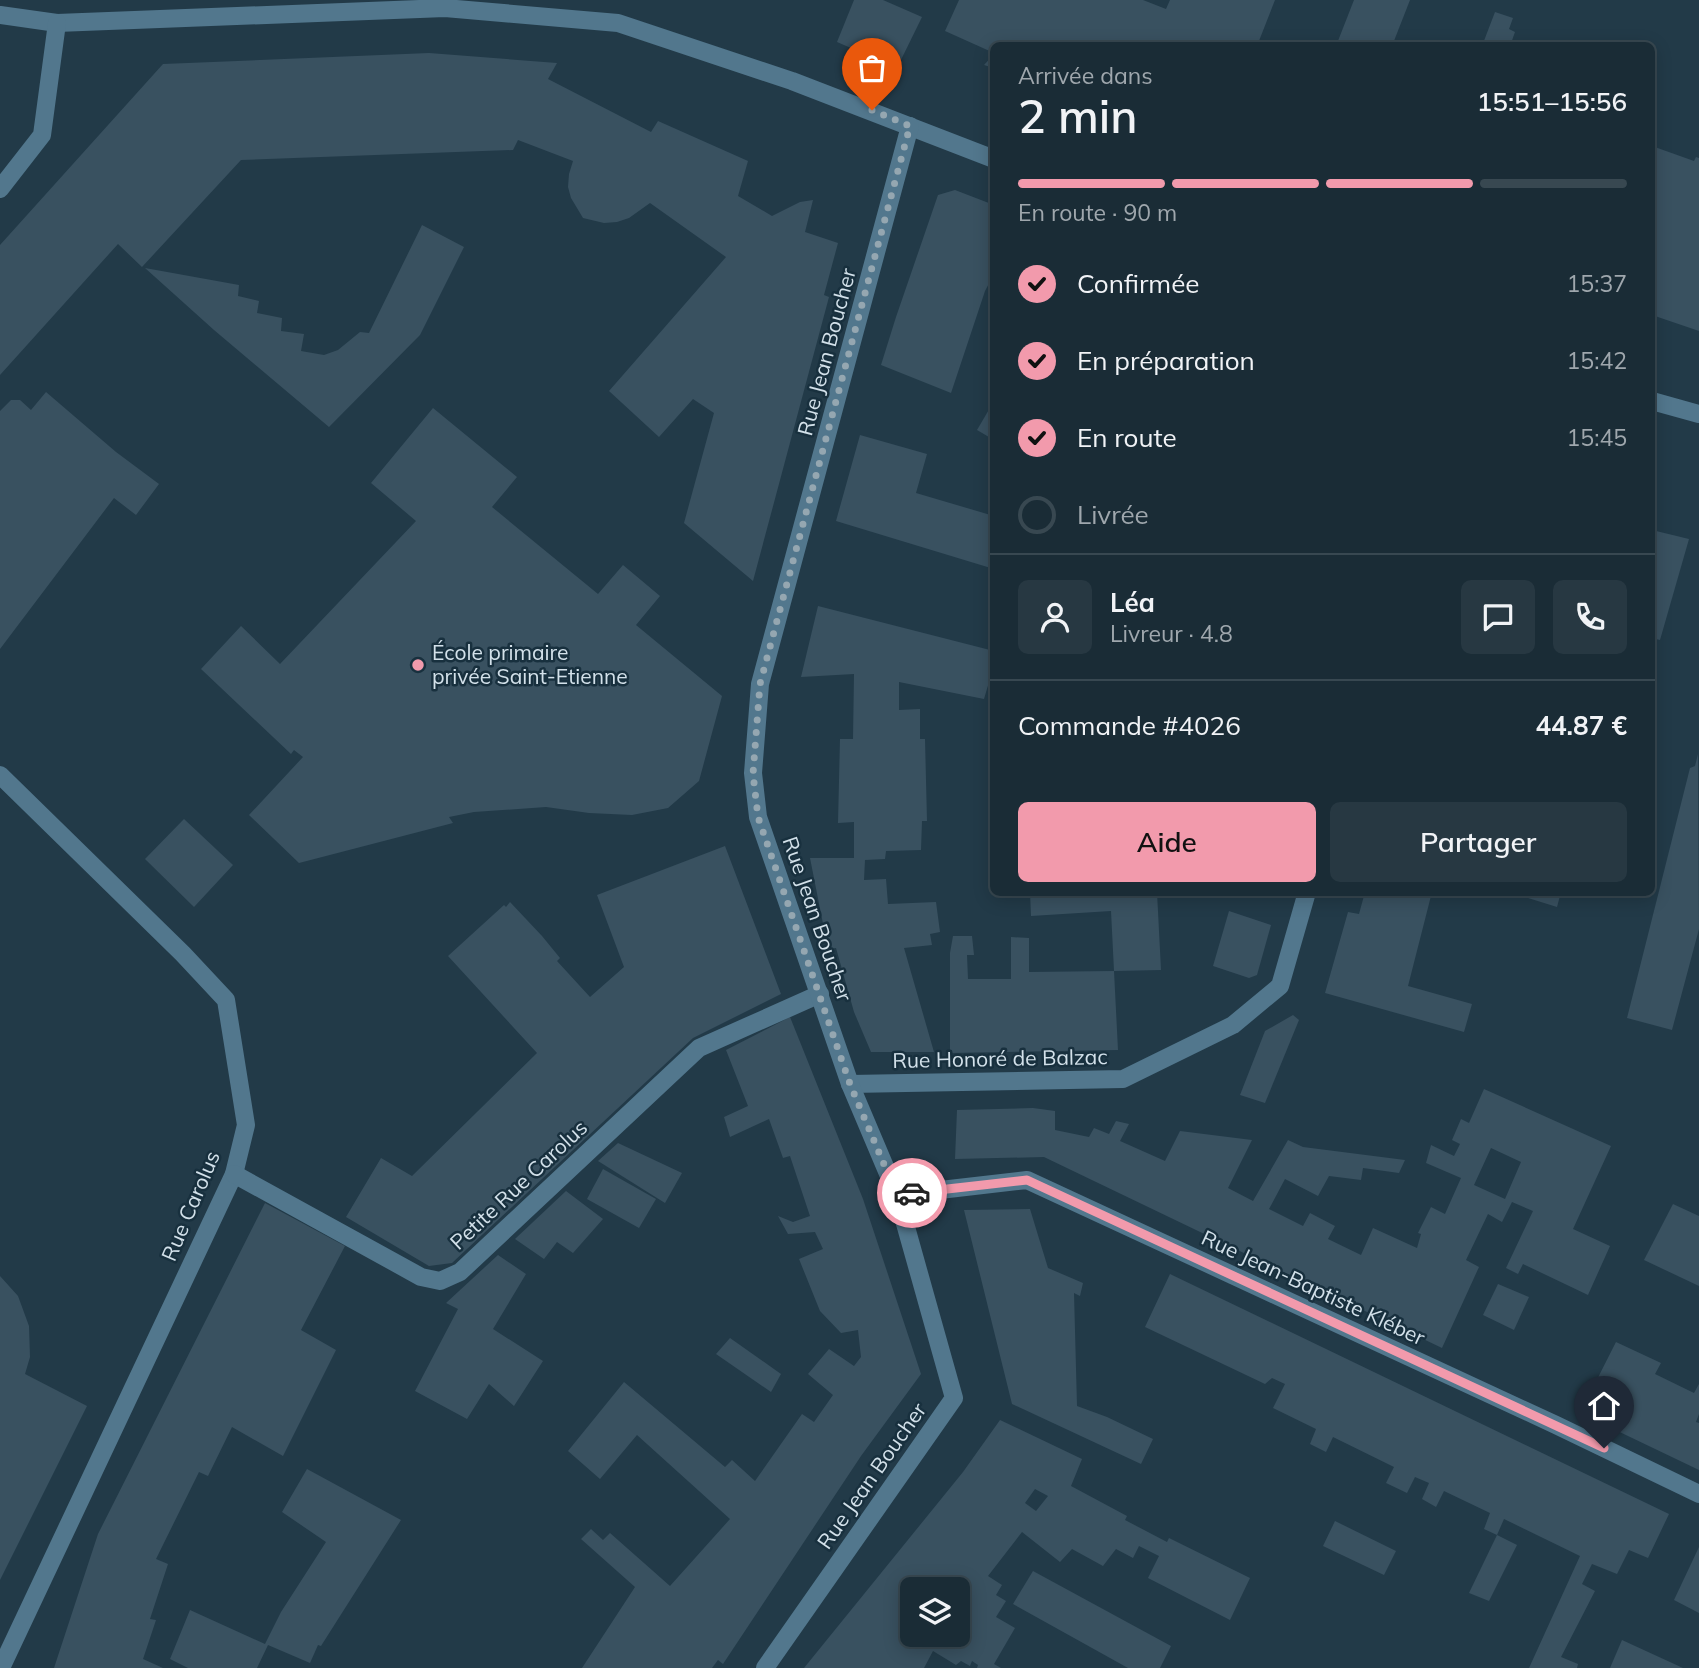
<!DOCTYPE html>
<html lang="fr">
<head>
<meta charset="utf-8">
<style>
  :root { --surface:#1a2c36; --page:#273842; --text:#f1f3f6; --muted:#9fa7ad; --line:#384851; --accent:#f29aac }
  body { margin:0; font-family:Mulish,sans-serif; background:var(--page); color:var(--text); height:100vh; display:flex; flex-direction:column; font-size:26px; white-space:nowrap }
  * { box-sizing:border-box; margin:0 }
  p { font-size:23px; color:var(--muted) }
  .icon { flex:none; width:38px; height:38px; fill:none; stroke:currentColor; stroke-width:2; stroke-linecap:round; stroke-linejoin:round }
  .map { position:relative; flex:1; overflow:hidden }
  .sheet { position:absolute; left:990px; top:42px; width:665px; height:854px; display:flex; flex-direction:column; background:var(--surface); border-radius:10px; box-shadow:0 4px 18px #0003,0 0 0 2px var(--line) }
  .sheet>* { flex:none }
  .buttons { position:absolute; left:900px; top:1577px; display:grid; gap:14px }
  .buttons a { display:grid; place-items:center; width:70px; height:70px; border-radius:10px; background:var(--surface); box-shadow:0 4px 18px #0003,0 0 0 2px var(--line); font-size:35px }
  .pin { position:absolute; display:grid; place-items:center; width:60px; height:60px; color:#fff; margin:-72px -30px; border-radius:50% 50% 50% 0; rotate:-45deg; box-shadow:0 0 7px #0007 }
  .pin .icon { rotate:45deg }
  .courier { position:absolute; display:grid; place-items:center; width:70px; height:70px; margin:-35px; border:5px solid #f29aac; border-radius:50%; background:#fff; color:#222; box-shadow:0 2px 9px #0007 }
  .summary em { font-style:normal; font-weight:600 }
  .summary div { display:flex; flex-direction:column-reverse }
  .summary { display:flex; align-items:center; justify-content:space-between; height:119px; padding:0 28px }
  h1 { font-size:46px; font-weight:600; line-height:52px }
  .bar { display:grid; grid-template-columns:repeat(4,1fr); gap:10px 7px; align-content:center; height:84px; padding:0 28px }
  .bar i { height:9px; border-radius:5px; background:var(--line) }
  .bar .active { background:var(--accent) }
  .bar p { grid-column:span 4 }
  .line { display:flex; align-items:center; gap:18px; padding:0 28px; border-top:2px solid var(--line) }
  .line div { flex:1 }
  .round { display:grid; place-items:center; flex:none; width:74px; height:74px; border-radius:10px; background:var(--page) }
  ol { padding:0 28px; list-style:none }
  li { display:flex; align-items:center; gap:21px; height:77px }
  li p { margin-inline-start:auto }
  li .icon { padding:7px; border-radius:50%; background:var(--accent); color:#111; stroke-width:4 }
  li:last-child { color:var(--muted) }
  li i { width:38px; height:38px; border:4px solid var(--line); border-radius:50% }
  .cta { display:flex; gap:14px; margin-top:auto; padding:14px 28px }
  .cta a { flex:1; height:80px; border-radius:10px; background:var(--accent); color:#111; font-size:28px; font-weight:600; line-height:80px; text-align:center }
  .cta a+a { background:var(--page); color:var(--text) }
  .map>svg:first-child { display:block }
  .building { fill:#395160; fill-rule:evenodd }
  .lines { fill:none; stroke-linecap:round; stroke-linejoin:round }
  .minor { stroke:#52778d; stroke-width:18 }
  .done { stroke:#95a7b1; stroke-width:7; stroke-dasharray:0 12.6 }
  .route { stroke:#f29aac; stroke-width:9 }
  .poi-dot { fill:#f29aac; stroke:#18303e; stroke-width:2.5 }
  .labels { text-anchor:middle; stroke-width:5; stroke-linejoin:round; paint-order:stroke }
  .street-label { font-size:21px; fill:#d3e1ea; stroke:#18303e }
  .poi-label { font-size:21px; fill:#d3e1ea; stroke:#18303e; text-anchor:start }
</style>
</head>
<body>
<div class="map">
<svg width="1699" height="1668" viewBox="0 0 1699 1668">
  <rect width="100%" height="100%" fill="#223a48"/>
  <!-- building -->
  <g class="building">
    <path d="M 854,0 L 883,0 L 922,17 L 897,68 L 837,42 Z"/>
    <path d="M 959,0 L 1143,0 L 1166,9 L 1170,0 L 1275,0 L 1257,46 L 994,46 L 994,53 L 945,31 Z"/>
    <path d="M 1354,0 L 1410,0 L 1392,46 L 1336,46 Z"/>
    <path d="M 1495,12 L 1513,18 L 1509,29 L 1515,32 L 1510,46 L 1482,46 Z"/>
    <path d="M 429,53 L 557,63 L 548,79 L 651,132 L 658,121 L 748,161 L 738,196 L 772,216 L 800,202 L 813,200 L 805,232 L 838,243 L 824,295 L 829,297 L 753,581 L 684,523 L 714,413 L 693,399 L 659,437 L 609,391 L 726,257 L 650,203 L 629,218 L 617,222 L 604,223 L 583,218 L 571,198 L 568,187 L 569,174 L 573,161 L 518,140 L 513,150 L 241,160 L 142,267 L 118,244 L 0,375 L 0,245 L 163,64 Z"/>
    <path d="M 994,54 L 994,68 L 984,65 Z"/>
    <path d="M 1652,146 L 1694,161 L 1696,157 L 1699,158 L 1699,331 L 1652,315 Z"/>
    <path d="M 955,190 L 994,205 L 994,274 L 985,291 L 951,393 L 881,365 L 896,317 L 938,195 Z"/>
    <path d="M 422,225 L 464,247 L 420,335 L 329,427 L 214,330 L 145,268 L 239,285 L 238,296 L 259,301 L 257,313 L 282,318 L 281,331 L 304,334 L 301,351 L 324,355 L 338,350 L 360,332 L 369,333 Z"/>
    <path d="M 46,392 L 116,452 L 159,484 L 136,515 L 114,498 L 0,649 L 0,411 L 11,400 L 20,400 L 31,410 Z"/>
    <path d="M 994,401 L 994,440 L 977,430 Z"/>
    <path d="M 433,408 L 517,477 L 492,507 L 598,594 L 623,565 L 660,596 L 636,625 L 722,696 L 699,781 L 668,808 L 632,815 L 589,813 L 546,807 L 474,812 L 449,817 L 453,823 L 299,863 L 249,815 L 303,757 L 294,750 L 291,754 L 201,669 L 241,626 L 280,664 L 416,521 L 371,483 Z"/>
    <path d="M 860,435 L 927,454 L 916,493 L 994,516 L 994,569 L 836,521 Z"/>
    <path d="M 1652,530 L 1689,539 L 1660,640 L 1652,638 Z"/>
    <path d="M 818,606 L 994,651 L 994,665 L 984,699 L 899,682 L 899,710 L 920,709 L 920,739 L 925,739 L 927,821 L 922,821 L 921,850 L 886,851 L 885,859 L 865,860 L 864,880 L 886,879 L 888,904 L 936,902 L 940,932 L 930,934 L 932,945 L 904,948 L 934,1052 L 871,1052 L 854,1012 L 836,948 L 828,949 L 810,858 L 854,858 L 854,822 L 838,823 L 840,739 L 853,739 L 854,674 L 801,677 Z"/>
    <path d="M 1698,754 L 1699,929 L 1672,1030 L 1627,1018 L 1690,768 L 1695,766 Z"/>
    <path d="M 184,819 L 233,865 L 194,907 L 145,859 Z"/>
    <path d="M 725,846 L 781,994 L 693,1038 L 452,1263 L 429,1266 L 346,1217 L 381,1158 L 412,1176 L 537,1053 L 448,956 L 504,905 L 506,907 L 510,902 L 542,936 L 560,958 L 557,961 L 590,997 L 624,967 L 597,895 Z"/>
    <path d="M 1030,892 L 1157,892 L 1161,970 L 1114,971 L 1111,911 L 1031,916 Z"/>
    <path d="M 1169,892 L 1185,892 L 1184,898 Z"/>
    <path d="M 1365,892 L 1432,892 L 1408,986 L 1472,1004 L 1464,1032 L 1325,993 L 1348,912 L 1359,914 Z"/>
    <path d="M 1509,892 L 1561,892 L 1557,907 Z"/>
    <path d="M 1229,911 L 1271,925 L 1257,975 L 1249,978 L 1213,966 Z"/>
    <path d="M 953,936 L 972,936 L 974,955 L 967,955 L 968,979 L 1011,979 L 1011,937 L 1029,938 L 1029,972 L 1114,971 L 1118,1050 L 950,1053 L 950,953 Z"/>
    <path d="M 1293,1015 L 1299,1020 L 1265,1103 L 1240,1095 L 1265,1031 Z"/>
    <path d="M 790,1017 L 863,1199 L 921,1374 L 861,1456 L 723,1664 L 718,1660 L 712,1668 L 582,1668 L 635,1587 L 581,1539 L 591,1529 L 603,1540 L 610,1533 L 670,1586 L 730,1519 L 637,1435 L 600,1479 L 568,1451 L 624,1382 L 725,1467 L 732,1460 L 755,1481 L 802,1414 L 814,1422 L 833,1395 L 808,1374 L 829,1349 L 854,1366 L 861,1357 L 858,1330 L 841,1333 L 820,1311 L 799,1259 L 823,1249 L 815,1232 L 788,1234 L 778,1216 L 793,1222 L 810,1216 L 790,1156 L 783,1158 L 769,1119 L 730,1137 L 724,1117 L 748,1106 L 726,1050 Z"/>
    <path d="M 1484,1089 L 1611,1146 L 1573,1229 L 1610,1246 L 1588,1295 L 1523,1264 L 1518,1274 L 1506,1268 L 1533,1211 L 1512,1202 L 1502,1222 L 1488,1214 L 1466,1260 L 1479,1267 L 1442,1348 L 1044,1157 L 955,1159 L 957,1110 L 1033,1108 L 1055,1111 L 1055,1130 L 1089,1137 L 1094,1128 L 1109,1134 L 1116,1121 L 1129,1124 L 1120,1141 L 1165,1161 L 1180,1131 L 1252,1140 L 1228,1188 L 1253,1201 L 1288,1140 L 1303,1147 L 1405,1160 L 1399,1173 L 1363,1168 L 1361,1180 L 1329,1176 L 1318,1196 L 1285,1179 L 1269,1209 L 1303,1226 L 1310,1213 L 1335,1226 L 1328,1239 L 1361,1255 L 1373,1228 L 1417,1248 L 1421,1234 L 1418,1233 L 1431,1207 L 1445,1214 L 1461,1178 L 1426,1163 L 1431,1145 L 1454,1156 L 1460,1144 L 1452,1140 L 1461,1119 L 1469,1123 ZM 1491,1148 L 1521,1162 L 1505,1199 L 1474,1185 Z"/>
    <path d="M 618,1143 L 682,1173 L 665,1203 L 598,1161 Z"/>
    <path d="M 603,1169 L 656,1199 L 639,1228 L 587,1199 Z"/>
    <path d="M 566,1191 L 603,1219 L 573,1253 L 557,1242 L 544,1259 L 515,1239 Z"/>
    <path d="M 265,1203 L 345,1246 L 301,1330 L 336,1350 L 283,1456 L 232,1427 L 208,1476 L 199,1472 L 156,1559 L 168,1564 L 150,1619 L 156,1620 L 143,1659 L 163,1668 L 54,1668 L 98,1534 Z"/>
    <path d="M 1673,1204 L 1699,1216 L 1699,1286 L 1644,1260 Z"/>
    <path d="M 1030,1209 L 1048,1268 L 1083,1283 L 1080,1296 L 1074,1293 L 1077,1406 L 1107,1417 L 1153,1439 L 1141,1464 L 1012,1404 L 964,1210 Z"/>
    <path d="M 498,1255 L 526,1274 L 493,1329 L 543,1361 L 514,1406 L 489,1384 L 467,1419 L 415,1391 L 458,1309 L 446,1303 Z"/>
    <path d="M 1170,1274 L 1669,1514 L 1648,1558 L 1629,1550 L 1617,1574 L 1592,1564 L 1582,1584 L 1595,1591 L 1561,1657 L 1578,1664 L 1577,1668 L 1529,1668 L 1580,1556 L 1504,1519 L 1497,1535 L 1484,1529 L 1490,1513 L 1444,1491 L 1436,1507 L 1422,1499 L 1429,1483 L 1415,1477 L 1407,1493 L 1386,1483 L 1394,1467 L 1333,1437 L 1326,1452 L 1310,1444 L 1316,1429 L 1273,1408 L 1285,1384 L 1272,1378 L 1265,1384 L 1145,1327 Z"/>
    <path d="M 0,1276 L 18,1296 L 29,1326 L 30,1357 L 25,1374 L 87,1406 L 0,1580 Z"/>
    <path d="M 1498,1284 L 1529,1297 L 1514,1330 L 1483,1315 Z"/>
    <path d="M 730,1338 L 781,1374 L 771,1392 L 716,1354 Z"/>
    <path d="M 1616,1342 L 1661,1363 L 1655,1374 L 1694,1393 L 1699,1384 L 1699,1414 L 1696,1422 L 1699,1423 L 1699,1470 L 1580,1413 Z"/>
    <path d="M 1000,1420 L 1082,1459 L 1071,1486 L 1127,1516 L 1125,1520 L 1167,1542 L 1169,1538 L 1250,1578 L 1230,1620 L 1148,1578 L 1159,1556 L 1139,1546 L 1133,1558 L 1116,1549 L 1103,1566 L 1072,1549 L 1060,1562 L 1022,1532 L 988,1576 L 1002,1585 L 996,1595 L 1006,1601 L 996,1617 L 1015,1628 L 994,1664 L 1001,1668 L 977,1668 L 978,1665 L 972,1661 L 970,1666 L 961,1661 L 956,1665 L 933,1651 L 924,1668 L 804,1668 L 963,1472 ZM 1035,1489 L 1048,1496 L 1036,1511 L 1025,1503 ZM 912,1589 L 957,1589 L 957,1634 L 912,1634 Z"/>
    <path d="M 307,1469 L 401,1520 L 321,1646 L 318,1645 L 310,1663 L 268,1645 L 257,1668 L 188,1668 L 170,1659 L 190,1610 L 265,1644 L 281,1612 L 326,1542 L 282,1512 Z"/>
    <path d="M 1335,1521 L 1396,1551 L 1384,1575 L 1323,1546 Z"/>
    <path d="M 1497,1535 L 1517,1545 L 1489,1601 L 1469,1593 Z"/>
    <path d="M 1699,1547 L 1699,1613 L 1674,1600 Z"/>
    <path d="M 1033,1571 L 1171,1646 L 1160,1668 L 1128,1668 L 1013,1604 Z"/>
    <path d="M 1622,1640 L 1683,1668 L 1610,1668 Z"/>
  </g>
  <g class="lines">
    <!-- minor -->
    <g class="minor">
      <path d="M 0,15 L 57,23 L 445,8 L 618,23 L 792,81 L 994,159"/>
      <path d="M 0,189 L 42,135 L 57,23"/>
      <path d="M 1652,401 L 1699,414"/>
      <path d="M 0,775 L 183,954 L 226,1000 L 246,1125 L 234,1174 L 1,1668"/>
      <path d="M 850,1084 L 1123,1079 L 1233,1025 L 1280,986 L 1307,892"/>
      <path d="M 234,1174 L 421,1277 L 440,1281 L 460,1272 L 699,1048 L 820,994"/>
      <path d="M 897,1195 L 1027,1180 L 1556,1425 L 1699,1494"/>
      <path d="M 765,1668 L 954,1398 L 897,1195 L 850,1084 L 758,817 L 753,773 L 760,684 L 910,126"/>
    </g>
  </g>
  <g class="lines">
    <!-- done -->
    <path class="done" d="M 872,110 L 910,126 L 760,684 L 753,774 L 758,817 L 850,1084 L 897,1195 L 912,1193"/>
    <!-- route -->
    <path class="route" d="M 912,1193 L 1027,1180 L 1604,1448"/>
  </g>
  <!-- markers -->
  <circle class="poi-dot" cx="418" cy="665" r="7"/>
  <g class="labels">
    <!-- street labels -->
    <g class="street-label">
      <text transform="translate(827 352) rotate(-75)" y="7">Rue Jean Boucher</text>
      <text transform="translate(817 919) rotate(71)" y="7">Rue Jean Boucher</text>
      <text transform="translate(1000 1059) rotate(-1)" y="7">Rue Honoré de Balzac</text>
      <text transform="translate(519 1185) rotate(-43)" y="7">Petite Rue Carolus</text>
      <text transform="translate(191 1206) rotate(-67)" y="7">Rue Carolus</text>
      <text transform="translate(1313 1288) rotate(25)" y="7">Rue Jean-Baptiste Kléber</text>
      <text transform="translate(872 1476) rotate(-55)" y="7">Rue Jean Boucher</text>
    </g>
    <!-- poi labels -->
    <g class="poi-label">
      <text x="432" y="660">École primaire<tspan x="432" dy="24">privée Saint-Etienne</tspan></text>
    </g>
  </g>
</svg>
<div class="buttons">
<a><svg class="icon" aria-label="layers" viewBox="0 0 24 24"><path d="M12 4l9 5-9 5-9-5zM3 14l9 5 9-5"/></svg></a>
</div>
<div class="pin" style="left:872px;top:110px;background:#ea580c"><svg class="icon" aria-label="bag" viewBox="0 0 24 24"><path d="M5 8h14l-1 12H6zM9 8a3 3 0 0 1 6 0"/></svg></div>
<div class="pin" style="left:1604px;top:1448px;background:#1f2937"><svg class="icon" aria-label="home" viewBox="0 0 24 24"><path d="M3 11l9-7 9 7M6 9v11h12V9"/></svg></div>
<div class="courier" style="left:912px;top:1193px"><svg class="icon" aria-label="car" viewBox="0 0 24 24"><path d="M5 17H2v-5l4-1 3-4h7l3 4 3 1v5h-3M9 17h6M6 11h13"/><circle cx="7" cy="17" r="2"/><circle cx="17" cy="17" r="2"/></svg></div>
<section class="sheet">
<div class="summary"><div><h1>2 min</h1><p>Arrivée dans</p></div><em>15:51–15:56</em></div>
<div class="bar"><i class="active"></i><i class="active"></i><i class="active"></i><i></i><p>En route · 90 m</p></div>
<ol>
<li><svg class="icon" aria-label="check" viewBox="0 0 24 24"><path d="M5 12l5 5 9-10"/></svg>Confirmée<p>15:37</p></li>
<li><svg class="icon" aria-label="check" viewBox="0 0 24 24"><path d="M5 12l5 5 9-10"/></svg>En préparation<p>15:42</p></li>
<li><svg class="icon" aria-label="check" viewBox="0 0 24 24"><path d="M5 12l5 5 9-10"/></svg>En route<p>15:45</p></li>
<li><i></i>Livrée</li>
</ol>
<div class="line" style="height:126px"><a class="round"><svg class="icon" aria-label="person" viewBox="0 0 24 24"><circle cx="12" cy="8" r="4"/><path d="M4 21q1-7 8-7t8 7"/></svg></a><div><b>Léa</b><p>Livreur · 4.8</p></div><a class="round"><svg class="icon" aria-label="chat" viewBox="0 0 24 24"><path d="M4 5h16v11H9l-5 4z"/></svg></a><a class="round"><svg class="icon" aria-label="phone" viewBox="0 0 24 24"><path d="M5 4h4l2 5-3 2q2 4 5 5l2-3 5 2v4C11 20 4 13 5 4z"/></svg></a></div>
<div class="line" style="height:91px"><div>Commande #4026</div><b>44.87 €</b></div>
<div class="cta"><a>Aide</a><a>Partager</a></div>
</section>
</div>
</body>
</html>
